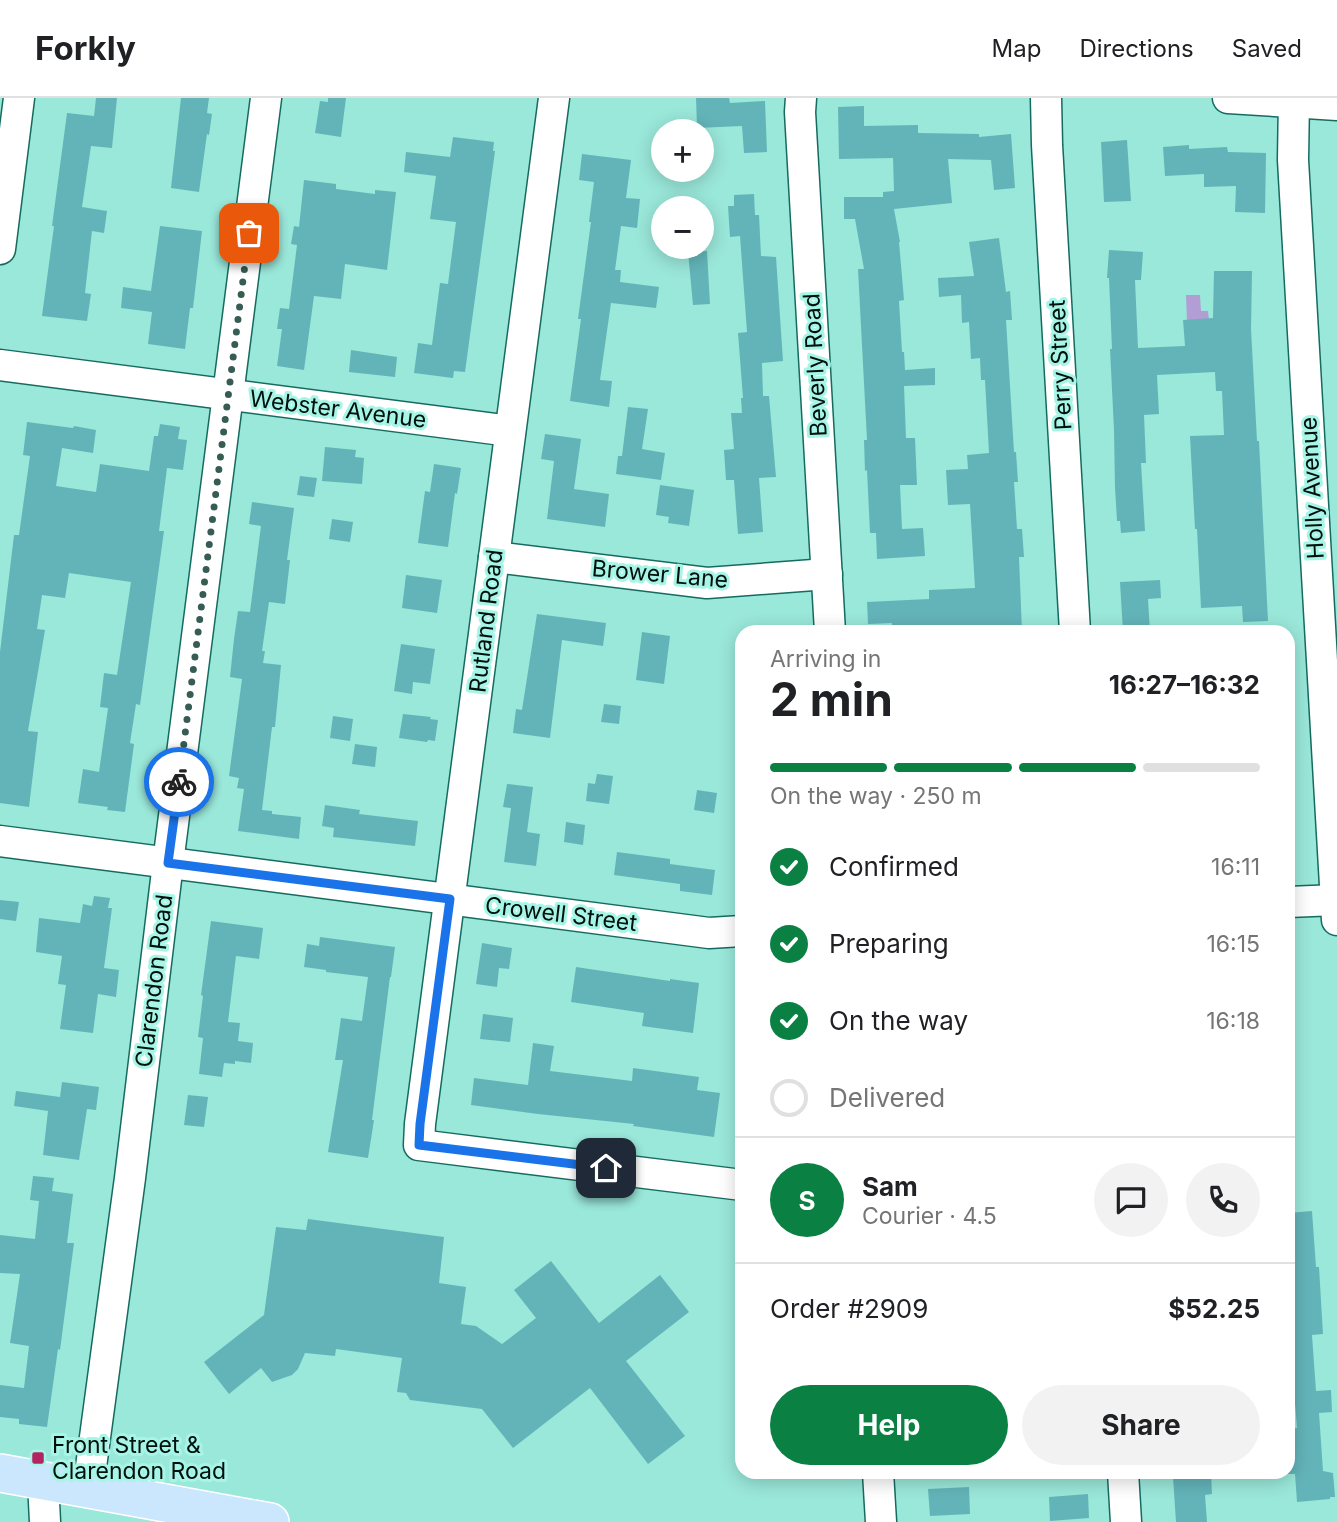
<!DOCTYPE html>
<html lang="en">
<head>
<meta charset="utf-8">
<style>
  :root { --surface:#fff; --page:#f2f2f2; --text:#202124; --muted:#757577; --line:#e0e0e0; --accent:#0b8043 }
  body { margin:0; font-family:Inter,sans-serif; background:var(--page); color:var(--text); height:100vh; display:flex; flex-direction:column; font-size:26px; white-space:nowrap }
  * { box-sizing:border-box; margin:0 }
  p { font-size:23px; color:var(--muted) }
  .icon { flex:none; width:38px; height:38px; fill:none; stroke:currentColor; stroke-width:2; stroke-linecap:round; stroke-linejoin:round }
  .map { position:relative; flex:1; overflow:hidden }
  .sheet { position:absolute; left:735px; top:527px; width:560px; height:854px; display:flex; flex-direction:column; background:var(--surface); border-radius:21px; box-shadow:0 4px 18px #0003 }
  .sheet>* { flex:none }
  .buttons { position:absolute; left:651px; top:21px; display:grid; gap:14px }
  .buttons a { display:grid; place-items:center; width:63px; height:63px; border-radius:50%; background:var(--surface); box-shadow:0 4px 18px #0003; font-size:35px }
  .pin { position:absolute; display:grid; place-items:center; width:60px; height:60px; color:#fff; margin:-30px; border-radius:14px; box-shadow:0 4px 10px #0006 }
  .courier { position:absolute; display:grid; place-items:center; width:70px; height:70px; margin:-35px; border:5px solid #1a73e8; border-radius:50%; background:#fff; color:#222; box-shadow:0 2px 9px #0007 }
  .head em { font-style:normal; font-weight:700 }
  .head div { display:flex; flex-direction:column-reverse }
  .head { display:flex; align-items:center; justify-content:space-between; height:119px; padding:0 35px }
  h1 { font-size:46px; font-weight:700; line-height:52px }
  .bar { display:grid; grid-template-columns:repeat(4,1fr); gap:10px 7px; align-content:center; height:84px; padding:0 35px }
  .bar i { height:9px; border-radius:5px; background:var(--line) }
  .bar .current { background:var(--accent) }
  .bar p { grid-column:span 4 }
  .line { display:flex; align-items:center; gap:18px; padding:0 35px; border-top:2px solid var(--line) }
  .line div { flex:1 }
  .round { display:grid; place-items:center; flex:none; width:74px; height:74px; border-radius:37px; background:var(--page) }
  ol { padding:0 35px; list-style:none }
  li { display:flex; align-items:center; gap:21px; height:77px }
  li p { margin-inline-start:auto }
  li .icon { padding:7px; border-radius:50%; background:var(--accent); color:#fff; stroke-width:4 }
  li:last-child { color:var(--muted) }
  li i { width:38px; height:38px; border:4px solid var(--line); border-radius:50% }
  .cta { display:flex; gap:14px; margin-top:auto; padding:14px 35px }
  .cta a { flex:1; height:80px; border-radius:42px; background:var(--accent); color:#fff; font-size:28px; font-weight:700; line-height:80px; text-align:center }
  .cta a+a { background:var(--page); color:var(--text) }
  header { display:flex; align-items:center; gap:42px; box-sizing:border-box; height:98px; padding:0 35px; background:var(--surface); border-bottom:2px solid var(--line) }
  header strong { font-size:33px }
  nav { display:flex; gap:38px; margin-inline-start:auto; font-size:24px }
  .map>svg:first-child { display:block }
  .water { fill:#b29ed5 }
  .building { fill:#63b4b9 }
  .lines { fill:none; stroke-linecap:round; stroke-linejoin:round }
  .minor-casing { stroke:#156b60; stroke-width:33 }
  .major-casing { stroke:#fff; stroke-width:40 }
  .minor { stroke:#fff; stroke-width:30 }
  .major { stroke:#cbe7fd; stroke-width:37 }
  .done { stroke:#365c54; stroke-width:7; stroke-dasharray:0 12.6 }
  .route { stroke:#1a73e8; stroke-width:9 }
  .poi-dot { fill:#b22560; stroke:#a7f5e7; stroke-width:2.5 }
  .labels { text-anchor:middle; stroke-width:6; stroke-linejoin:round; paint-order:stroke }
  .street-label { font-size:23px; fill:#00100c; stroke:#a7f5e7 }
  .poi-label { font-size:23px; fill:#00100c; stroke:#a7f5e7; text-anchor:start }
</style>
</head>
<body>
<header>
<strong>Forkly</strong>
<nav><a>Map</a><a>Directions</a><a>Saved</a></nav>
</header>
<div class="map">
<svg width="1337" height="1424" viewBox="0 0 1337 1424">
  <rect width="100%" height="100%" fill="#9ae8da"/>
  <!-- water -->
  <path class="water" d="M 1186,197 L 1200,197 L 1201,213 L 1208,213 L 1209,223 L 1187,224 Z"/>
  <!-- building -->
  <g class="building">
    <path d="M 96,0 L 117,0 L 112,50 L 91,48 L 82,109 L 107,113 L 104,135 L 92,133 L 85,195 L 91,196 L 87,223 L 42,218 L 54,128 L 52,128 L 67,15 L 94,18 Z"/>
    <path d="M 181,0 L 209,0 L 207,15 L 212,16 L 209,37 L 207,36 L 199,94 L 171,90 Z"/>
    <path d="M 328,0 L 346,0 L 341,39 L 315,35 L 320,3 L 328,4 Z"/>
    <path d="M 696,0 L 729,0 L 730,5 L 765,3 L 767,54 L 744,55 L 742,28 L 697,30 Z"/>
    <path d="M 864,8 L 864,28 L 918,27 L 918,35 L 979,36 L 979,39 L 1011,36 L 1015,90 L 994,92 L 991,62 L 948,61 L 952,105 L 894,111 L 900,144 L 899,144 L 904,202 L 899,203 L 902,254 L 904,254 L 905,272 L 935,270 L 935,287 L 904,288 L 906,340 L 915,340 L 917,387 L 900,387 L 902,431 L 923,430 L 925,458 L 877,461 L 876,435 L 870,435 L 867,372 L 865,373 L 864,342 L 867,342 L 858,171 L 864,171 L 855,121 L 844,121 L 844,99 L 883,99 L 883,94 L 894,93 L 893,60 L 839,61 L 838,9 Z"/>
    <path d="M 453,39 L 494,44 L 493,53 L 495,53 L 465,274 L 454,273 L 453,280 L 414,275 L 418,245 L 432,247 L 440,185 L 448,186 L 456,124 L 430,121 L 436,78 L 404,74 L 406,54 L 450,59 Z"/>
    <path d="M 1127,42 L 1131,103 L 1104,104 L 1101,44 Z"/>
    <path d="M 1189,47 L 1189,51 L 1227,49 L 1228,54 L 1266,55 L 1265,115 L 1235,114 L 1236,88 L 1204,89 L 1204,76 L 1165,78 L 1163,49 Z"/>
    <path d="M 582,56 L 631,62 L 626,100 L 640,101 L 637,130 L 621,128 L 615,172 L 621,172 L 620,184 L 659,189 L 656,210 L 611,205 L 600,282 L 612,283 L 609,309 L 570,303 L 581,221 L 578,221 L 591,124 L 589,124 L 594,84 L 579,82 Z"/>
    <path d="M 304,82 L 336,86 L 336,91 L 375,96 L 375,92 L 396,94 L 387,172 L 345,166 L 341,201 L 314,198 L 304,272 L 277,268 L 282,231 L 277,231 L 280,210 L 289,211 L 297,147 L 291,146 L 294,128 L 299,129 Z"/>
    <path d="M 754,96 L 755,117 L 759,117 L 761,158 L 776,159 L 783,263 L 762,265 L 763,298 L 769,298 L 776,379 L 759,380 L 763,434 L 738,436 L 734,382 L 726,382 L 724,352 L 734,351 L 731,315 L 742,315 L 741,300 L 743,300 L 738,235 L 747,234 L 740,138 L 730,139 L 728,108 L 734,108 L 734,97 Z"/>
    <path d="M 160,128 L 202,133 L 193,210 L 190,210 L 185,251 L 148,246 L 152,214 L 121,210 L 123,189 L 151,193 Z"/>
    <path d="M 999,140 L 1006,194 L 1010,193 L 1012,222 L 1006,222 L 1014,354 L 1016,354 L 1018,384 L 1014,384 L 1017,431 L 1022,431 L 1024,459 L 1019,459 L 1022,534 L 892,534 L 892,525 L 868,526 L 867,504 L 929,501 L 929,492 L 975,490 L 970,406 L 948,407 L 946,372 L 968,371 L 967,357 L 989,355 L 985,282 L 981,282 L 980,260 L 971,261 L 969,224 L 962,225 L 961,197 L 939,199 L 938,180 L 974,178 L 969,144 Z"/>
    <path d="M 1109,152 L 1143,154 L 1141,182 L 1135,182 L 1138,250 L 1185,248 L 1183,222 L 1213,220 L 1214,173 L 1252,173 L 1251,231 L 1257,343 L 1259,343 L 1268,523 L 1243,524 L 1242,508 L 1201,510 L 1197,431 L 1195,431 L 1190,338 L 1224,337 L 1222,293 L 1216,293 L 1215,274 L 1157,277 L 1159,316 L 1144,317 L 1146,365 L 1141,365 L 1145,433 L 1121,435 L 1120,423 L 1117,423 L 1115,389 L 1114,332 L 1110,251 L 1112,251 L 1109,180 L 1107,180 Z"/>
    <path d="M 707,153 L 710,206 L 693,207 L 688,154 Z"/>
    <path d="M 351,252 L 397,259 L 395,279 L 349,274 Z"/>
    <path d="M 628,309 L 648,311 L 642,351 L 665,355 L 661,382 L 616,376 L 618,358 L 622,358 Z"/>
    <path d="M 27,324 L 73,330 L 74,328 L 96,332 L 93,355 L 62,350 L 56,388 L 96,394 L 100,366 L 149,373 L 154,338 L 158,338 L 160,326 L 180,329 L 178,341 L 187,342 L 183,372 L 167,370 L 159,433 L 164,433 L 140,607 L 136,606 L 130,645 L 134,646 L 125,714 L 107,712 L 108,709 L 78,705 L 83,671 L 99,674 L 108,610 L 100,609 L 104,575 L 117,577 L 131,484 L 69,475 L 65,500 L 42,497 L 37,531 L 45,532 L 28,633 L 38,634 L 29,709 L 0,705 L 0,554 L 14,437 L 19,437 L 30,358 L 23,357 Z"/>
    <path d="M 545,336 L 581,341 L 574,391 L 609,396 L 605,429 L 547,421 L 554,363 L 541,361 Z"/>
    <path d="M 325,349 L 356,352 L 355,359 L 364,360 L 362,386 L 322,383 Z"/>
    <path d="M 434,366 L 461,370 L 457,396 L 455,395 L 448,449 L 418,445 L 425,393 L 430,394 Z"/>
    <path d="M 300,378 L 317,380 L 314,399 L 297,397 Z"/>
    <path d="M 660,387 L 694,392 L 689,428 L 668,425 L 669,419 L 656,417 Z"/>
    <path d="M 252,404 L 294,410 L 287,462 L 290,462 L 285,506 L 269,504 L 262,553 L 265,553 L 263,565 L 281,567 L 275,629 L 272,629 L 262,712 L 272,713 L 272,716 L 301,719 L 299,741 L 238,733 L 244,691 L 237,690 L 239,680 L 229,678 L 242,581 L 230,579 L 234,541 L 238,513 L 250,514 L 261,428 L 249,426 Z"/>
    <path d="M 332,421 L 353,424 L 350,444 L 329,441 Z"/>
    <path d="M 406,477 L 442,482 L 437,515 L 402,510 Z"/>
    <path d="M 1160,482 L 1161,500 L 1148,501 L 1150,534 L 1123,534 L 1120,484 Z"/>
    <path d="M 537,516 L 606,525 L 603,548 L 562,542 L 550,640 L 513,635 L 516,611 L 522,612 Z"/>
    <path d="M 642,534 L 670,538 L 664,586 L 636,582 Z"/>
    <path d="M 401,546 L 435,551 L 430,586 L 413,584 L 412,596 L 394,593 Z"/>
    <path d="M 604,606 L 621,608 L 619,626 L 601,624 Z"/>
    <path d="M 403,616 L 431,619 L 430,621 L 438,622 L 435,643 L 428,642 L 427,644 L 399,640 Z"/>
    <path d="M 333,618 L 353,621 L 350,643 L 330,640 Z"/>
    <path d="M 355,646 L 377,649 L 375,669 L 352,666 Z"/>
    <path d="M 597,676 L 613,678 L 609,706 L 586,703 L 588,685 L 595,686 Z"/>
    <path d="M 507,686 L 533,689 L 527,734 L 540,736 L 536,768 L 504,764 L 511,710 L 503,709 Z"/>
    <path d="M 697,692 L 717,695 L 714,715 L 694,712 Z"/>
    <path d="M 325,707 L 360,712 L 359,716 L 418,723 L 415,748 L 333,739 L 334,730 L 322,728 Z"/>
    <path d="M 566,724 L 585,727 L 583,747 L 564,744 Z"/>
    <path d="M 617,754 L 670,761 L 670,766 L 715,772 L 712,797 L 680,793 L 680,786 L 614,777 Z"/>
    <path d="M 94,798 L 110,800 L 108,810 L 112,810 L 104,870 L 119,872 L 116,899 L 98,896 L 93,935 L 60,931 L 66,887 L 58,886 L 62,858 L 36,854 L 39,820 L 80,825 L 83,806 L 92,808 Z"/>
    <path d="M 0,802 L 19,804 L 16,823 L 0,821 Z"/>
    <path d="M 211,823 L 263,830 L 259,861 L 236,858 L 228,924 L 240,925 L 238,943 L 253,945 L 251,965 L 235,963 L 235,966 L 224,965 L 222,979 L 199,976 L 203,940 L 198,939 L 203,898 L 201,897 Z"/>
    <path d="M 320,839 L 395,849 L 391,879 L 390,879 L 372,1022 L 374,1022 L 368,1060 L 328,1054 L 343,962 L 335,962 L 341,920 L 362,923 L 368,879 L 326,874 L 326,872 L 304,869 L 307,846 L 319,848 Z"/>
    <path d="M 482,845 L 512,850 L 509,871 L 499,870 L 497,889 L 476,886 Z"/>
    <path d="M 576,869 L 670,883 L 670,881 L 699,885 L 693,935 L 642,928 L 644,915 L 571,904 Z"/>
    <path d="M 483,916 L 513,920 L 510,944 L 480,941 Z"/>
    <path d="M 533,945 L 554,948 L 550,973 L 632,983 L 633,970 L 699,979 L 697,992 L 720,995 L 714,1039 L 633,1028 L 634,1026 L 538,1016 L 471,1007 L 474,980 L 528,987 Z"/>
    <path d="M 62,984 L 99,989 L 96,1012 L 87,1011 L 79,1062 L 43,1057 L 48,1013 L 14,1008 L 16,993 L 60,999 Z"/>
    <path d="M 188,997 L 208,999 L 204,1029 L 184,1027 Z"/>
    <path d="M 33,1078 L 54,1080 L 52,1093 L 73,1096 L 67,1145 L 74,1145 L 60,1252 L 58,1251 L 47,1329 L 19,1326 L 19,1321 L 0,1319 L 0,1287 L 24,1290 L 29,1248 L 10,1245 L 20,1176 L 0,1175 L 0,1137 L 35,1141 L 39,1103 L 30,1102 Z"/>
    <path d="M 1312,1113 L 1316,1169 L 1319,1169 L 1323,1236 L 1312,1237 L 1316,1293 L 1331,1292 L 1332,1314 L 1319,1315 L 1323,1373 L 1333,1375 L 1335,1399 L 1330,1399 L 1330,1401 L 1297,1404 L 1295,1376 L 1288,1376 L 1288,1331 L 1297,1330 L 1293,1281 L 1288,1282 L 1288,1171 L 1292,1171 L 1288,1115 Z"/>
    <path d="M 308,1121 L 444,1139 L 439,1185 L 466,1189 L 461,1226 L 476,1228 L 502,1246 L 536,1220 L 514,1192 L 551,1163 L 599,1225 L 660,1177 L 689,1214 L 626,1263 L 685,1338 L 648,1366 L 590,1290 L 513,1350 L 482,1311 L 410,1302 L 406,1295 L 397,1294 L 402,1260 L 336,1251 L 335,1258 L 305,1255 L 298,1271 L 292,1277 L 272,1284 L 261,1270 L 229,1296 L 204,1264 L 264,1217 L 276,1129 L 306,1132 Z"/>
    <path d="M 1176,1374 L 1211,1374 L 1212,1396 L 1205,1397 L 1207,1424 L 1176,1424 L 1173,1379 L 1176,1379 Z"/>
    <path d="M 969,1389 L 970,1416 L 930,1418 L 928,1391 Z"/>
    <path d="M 1088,1396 L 1089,1420 L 1050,1423 L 1049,1399 Z"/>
  </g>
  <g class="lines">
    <!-- minor casing -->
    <g class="minor-casing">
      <g id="minor">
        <path d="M 554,0 L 420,1026 L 419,1047 L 742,1087"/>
        <path d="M 801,0 L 800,14 L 830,534"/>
        <path d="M 1046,0 L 1047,47 L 1075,534"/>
        <path d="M 1228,0 L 1337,7"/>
        <path d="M 1294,0 L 1293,62 L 1337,822"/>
        <path d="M 0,151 L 19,0"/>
        <path d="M 0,267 L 510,333"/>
        <path d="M 494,459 L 707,485 L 827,476"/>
        <path d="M 0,743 L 709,835 L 742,833"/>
        <path d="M 1288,804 L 1337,802"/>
        <path d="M 878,1374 L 881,1424"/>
        <path d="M 1123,1374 L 1126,1424"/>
        <path d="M 43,1383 L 45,1424"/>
        <path d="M 88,1391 L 130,1080 L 168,765 L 266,0"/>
      </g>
    </g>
    <!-- major casing -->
    <g class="major-casing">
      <path id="major" d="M 0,1375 L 270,1424"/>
    </g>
    <!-- minor -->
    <use href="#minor" class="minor"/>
    <!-- major -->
    <use href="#major" class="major"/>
  </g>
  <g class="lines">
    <!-- done -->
    <path class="done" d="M 179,684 L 249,135"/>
    <!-- route -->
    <path class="route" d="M 179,684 L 168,765 L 450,801 L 420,1026 L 419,1047 L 606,1070"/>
  </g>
  <!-- markers -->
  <rect class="poi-dot" x="31" y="1353" width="14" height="14" rx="3.5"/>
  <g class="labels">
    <!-- street labels -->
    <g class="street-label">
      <text transform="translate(815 267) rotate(-93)" y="8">Beverly Road</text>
      <text transform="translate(1060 267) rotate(-93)" y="8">Perry Street</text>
      <text transform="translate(338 311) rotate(7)" y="8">Webster Avenue</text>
      <text transform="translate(1312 390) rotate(-93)" y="8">Holly Avenue</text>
      <text transform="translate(660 476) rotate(5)" y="8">Brower Lane</text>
      <text transform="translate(486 523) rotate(-83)" y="8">Rutland Road</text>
      <text transform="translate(561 816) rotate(7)" y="8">Crowell Street</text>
      <text transform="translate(154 883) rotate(-83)" y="8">Clarendon Road</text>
    </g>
    <!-- poi labels -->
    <g class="poi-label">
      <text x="52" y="1355">Front Street &amp;<tspan x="52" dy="26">Clarendon Road</tspan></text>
    </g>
  </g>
</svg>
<div class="buttons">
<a>+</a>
<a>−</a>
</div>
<div class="pin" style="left:249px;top:135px;background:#ea580c"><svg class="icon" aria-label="bag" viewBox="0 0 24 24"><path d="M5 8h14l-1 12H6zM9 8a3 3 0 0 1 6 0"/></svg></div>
<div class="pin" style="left:606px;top:1070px;background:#1f2937"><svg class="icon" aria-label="home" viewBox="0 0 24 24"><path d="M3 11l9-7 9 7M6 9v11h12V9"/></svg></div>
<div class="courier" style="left:179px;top:684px"><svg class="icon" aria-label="bike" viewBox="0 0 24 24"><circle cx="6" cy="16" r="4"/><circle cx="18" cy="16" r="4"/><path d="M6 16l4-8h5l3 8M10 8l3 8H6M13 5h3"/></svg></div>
<section class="sheet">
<div class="head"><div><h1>2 min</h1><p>Arriving in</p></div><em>16:27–16:32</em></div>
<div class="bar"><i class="current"></i><i class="current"></i><i class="current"></i><i></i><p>On the way · 250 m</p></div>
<ol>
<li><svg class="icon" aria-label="check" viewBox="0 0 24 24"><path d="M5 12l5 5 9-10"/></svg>Confirmed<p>16:11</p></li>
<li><svg class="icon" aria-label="check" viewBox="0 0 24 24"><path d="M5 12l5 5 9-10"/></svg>Preparing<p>16:15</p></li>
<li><svg class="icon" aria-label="check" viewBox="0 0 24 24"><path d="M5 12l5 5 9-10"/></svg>On the way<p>16:18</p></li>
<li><i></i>Delivered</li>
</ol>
<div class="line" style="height:126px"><b class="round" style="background:var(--accent);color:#fff">S</b><div><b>Sam</b><p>Courier · 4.5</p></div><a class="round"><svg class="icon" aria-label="chat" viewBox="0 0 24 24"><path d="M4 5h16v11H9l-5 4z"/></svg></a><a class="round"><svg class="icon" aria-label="phone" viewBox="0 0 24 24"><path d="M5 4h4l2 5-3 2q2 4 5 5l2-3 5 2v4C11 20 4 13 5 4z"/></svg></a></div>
<div class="line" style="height:91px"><div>Order #2909</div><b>$52.25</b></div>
<div class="cta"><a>Help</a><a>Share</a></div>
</section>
</div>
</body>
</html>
